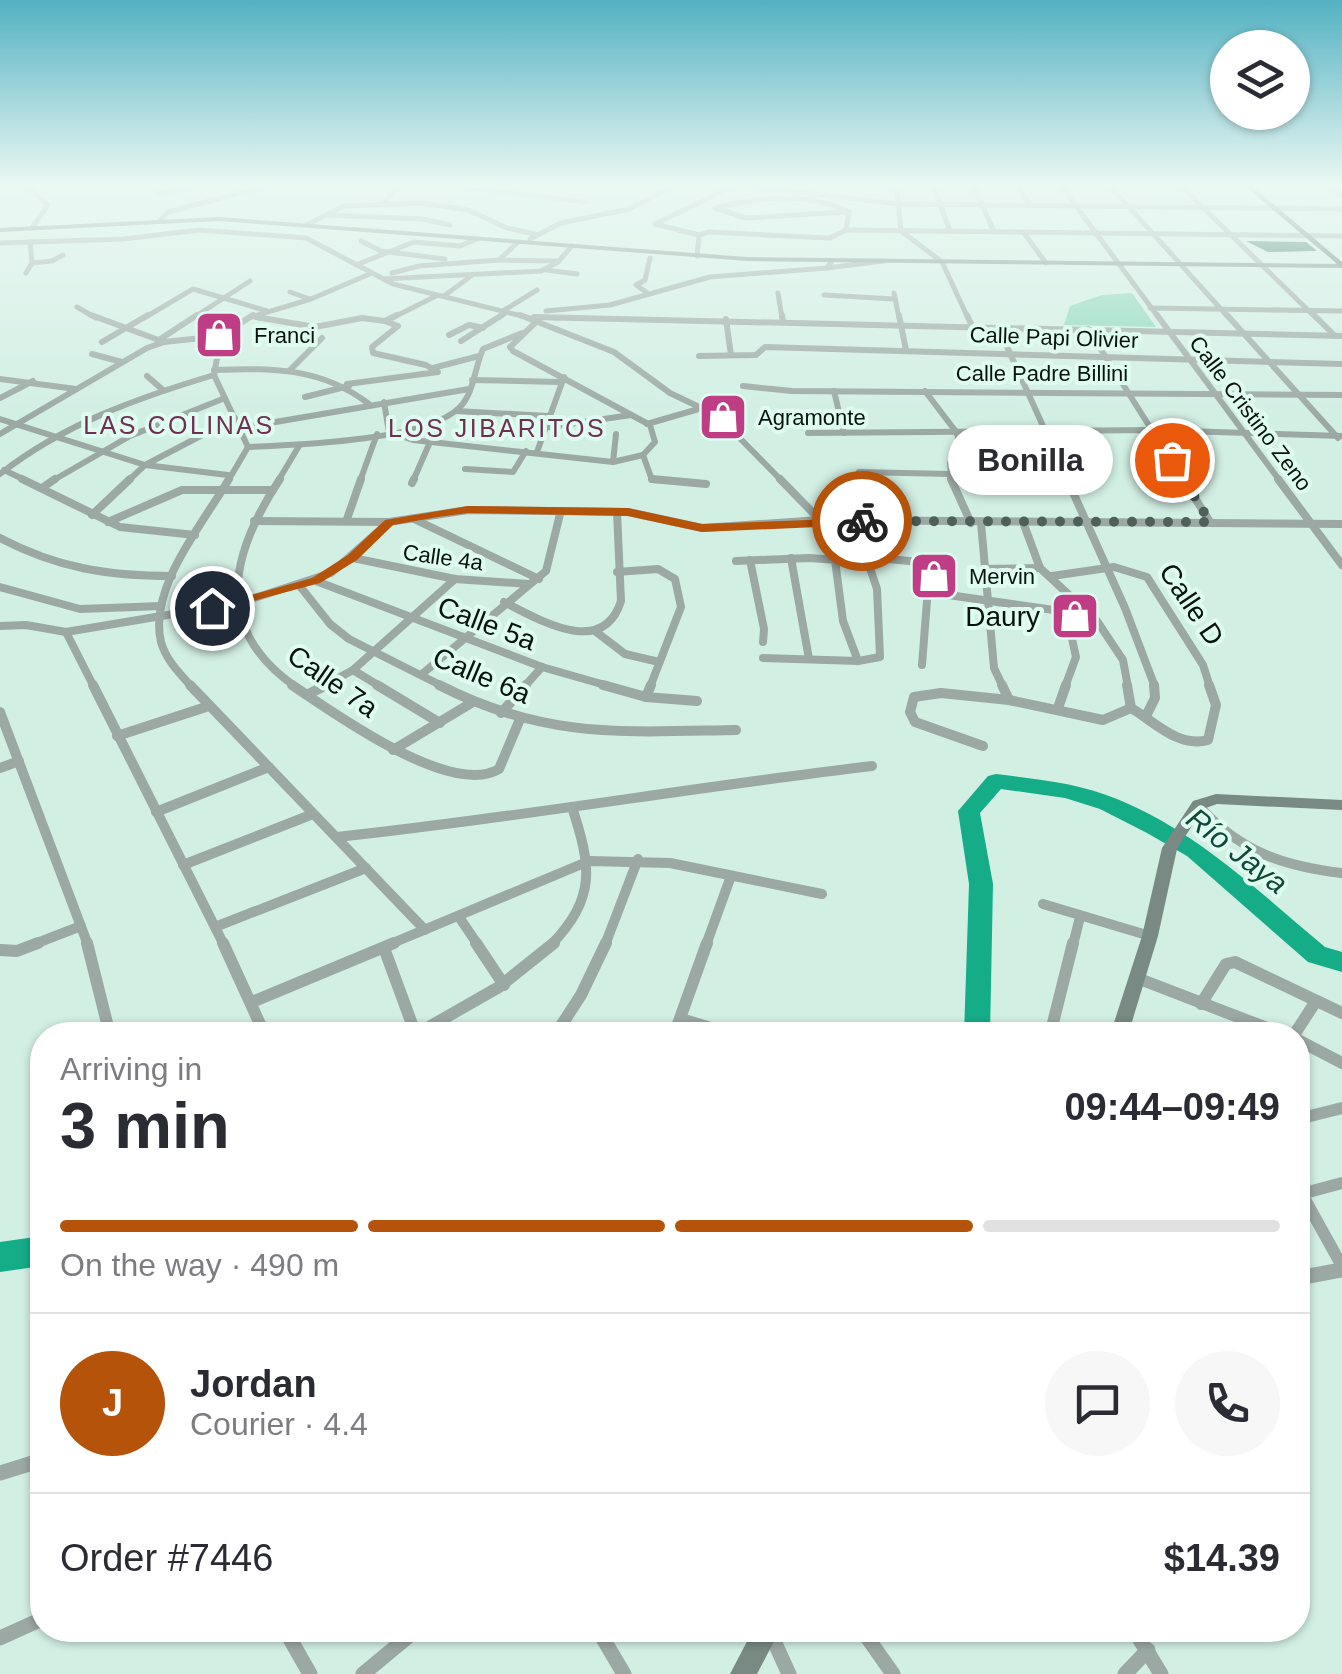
<!DOCTYPE html>
<html lang="en">
<head>
<meta charset="utf-8">
<style>
  :root { --surface:#fff; --page:#f7f7f7; --text:#2b2b33; --muted:#7c7c81; --line:#e1e1e2; --accent:#b45309 }
  body { margin:0; font-family:Helvetica,sans-serif; background:var(--page); color:var(--text); height:100vh; display:flex; flex-direction:column; font-size:38px; white-space:nowrap }
  * { box-sizing:border-box; margin:0 }
  p { font-size:32px; color:var(--muted) }
  .icon { flex:none; width:55px; height:55px; fill:none; stroke:currentColor; stroke-width:2; stroke-linecap:round; stroke-linejoin:round }
  .map { position:relative; flex:1; overflow:hidden }
  .drawer { position:absolute; left:30px; top:1022px; width:1280px; height:620px; display:flex; flex-direction:column; background:var(--surface); border-radius:40px; box-shadow:0 2px 8px #0004 }
  .drawer>* { flex:none }
  .controls { position:absolute; left:1210px; top:30px; display:grid; gap:20px }
  .controls a { display:grid; place-items:center; width:100px; height:100px; border-radius:50%; background:var(--surface); box-shadow:0 2px 8px #0004; font-size:50px }
  .pin { position:absolute; display:grid; place-items:center; width:85px; height:85px; color:#fff; margin:-42px; border:5px solid #fff; border-radius:50%; box-shadow:0 2px 10px #0007 }
  .courier { position:absolute; display:grid; place-items:center; width:100px; height:100px; margin:-50px; border:8px solid #b45309; border-radius:50%; background:#fff; color:#222; box-shadow:0 2px 12px #0007 }
  .bubble { position:absolute; height:70px; border-radius:35px; background:var(--surface); box-shadow:0 2px 8px #0004; font-size:32px; font-weight:700; line-height:70px; text-align:center }
  .summary em { font-style:normal; font-weight:700 }
  .summary div { display:flex; flex-direction:column-reverse }
  .summary { display:flex; align-items:center; justify-content:space-between; height:170px; padding:0 30px }
  h1 { font-size:65px; font-weight:700; line-height:75px }
  .bar { display:grid; grid-template-columns:repeat(4,1fr); gap:15px 10px; align-content:center; height:120px; padding:0 30px }
  .bar i { height:12px; border-radius:8px; background:var(--line) }
  .bar .active { background:var(--accent) }
  .bar p { grid-column:span 4 }
  .line { display:flex; align-items:center; gap:25px; padding:0 30px; border-top:2px solid var(--line) }
  .line div { flex:1 }
  .round { display:grid; place-items:center; flex:none; width:105px; height:105px; border-radius:52px; background:var(--page) }
  .map>svg:first-child { display:block }
  .green { fill:#8bd7bc }
  .lines { fill:none; stroke-linecap:round; stroke-linejoin:round }
  .river { fill:#15ad88; fill-rule:evenodd }
  .building { fill:#2c705b }
  .street-far5 { stroke:#9ca8a4; stroke-width:5 }
  .street-far4 { stroke:#9ca8a4; stroke-width:6 }
  .street-far3 { stroke:#9ca8a4; stroke-width:8 }
  .street-far2 { stroke:#9ca8a4; stroke-width:10 }
  .street-far1 { stroke:#9ca8a4; stroke-width:12 }
  .street { stroke:#9ca8a4; stroke-width:15 }
  .secondary { fill:#788a83; fill-rule:evenodd }
  .primary { fill:#5e746c; fill-rule:evenodd }
  .route { fill:#b45309 }
  .done { stroke:#4f605a; stroke-width:10; stroke-dasharray:0 18 }
  .labels { text-anchor:middle; stroke-width:8; stroke-linejoin:round; paint-order:stroke }
  .far-poi-label { font-size:22px; fill:#08130f; stroke:#dffcf1; text-anchor:start }
  .far-street-label { font-size:22px; fill:#08130f; stroke:#dffcf1 }
  .far-neighbourhood-label { font-size:25px; letter-spacing:2.5px; fill:#702f51; stroke:#dffcf1 }
  .street-label { font-size:28px; fill:#08130f; stroke:#dffcf1 }
  .poi-label { font-size:28px; fill:#08130f; stroke:#dffcf1; text-anchor:end }
  .water-label { font-size:30px; font-style:italic; fill:#0f4738; stroke:#dffcf1 }
</style>
</head>
<body>
<div class="map">
<svg width="1342" height="1674" viewBox="0 0 1342 1674">
  <rect width="100%" height="100%" fill="#d2efe4"/>
  <!-- green -->
  <path class="green" d="M 1132,293 L 1156,327 L 1064,325 L 1070,306 L 1102,295 Z"/>
  <g class="lines">
    <!-- river -->
    <g class="river">
      <path d="M 996,774 C 1037,779 1079,783 1117,799 C 1198,832 1259,892 1325,947 L 1342,952 L 1342,972 L 1308,962 L 1187,856 L 1147,833 L 1100,809 L 1065,798 L 1001,789 L 980,813 L 993,884 L 990,1035 L 964,1035 L 969,884 L 958,811 L 988,776 Z"/>
      <path d="M 42,1236 L 42,1266 L 0,1272 L 0,1242 Z"/>
    </g>
  </g>
  <!-- building -->
  <path class="building" d="M 1246,241 L 1306,242 L 1317,251 L 1268,252 Z"/>
  <g class="lines">
    <!-- street-far5 -->
    <g class="street-far5">
      <path d="M 26,186 L 48,205 L 32,228"/>
      <path d="M 458,186 L 586,202"/>
      <path d="M 750,186 L 898,204 L 1342,209"/>
      <path d="M 885,186 L 897,191 L 901,231 L 942,262 L 968,318"/>
      <path d="M 933,186 L 950,231"/>
      <path d="M 974,186 L 994,232"/>
      <path d="M 1018,186 L 1030,205"/>
      <path d="M 1061,186 L 1159,318"/>
      <path d="M 1110,186 L 1229,318"/>
      <path d="M 1181,186 L 1316,318"/>
      <path d="M 1330,186 L 1342,195"/>
      <path d="M 158,194 L 196,186"/>
      <path d="M 385,203 L 398,186"/>
      <path d="M 715,208 L 746,218 L 846,212"/>
      <path d="M 330,215 L 422,219 L 450,225"/>
      <path d="M 160,220 L 168,212 L 266,186"/>
      <path d="M 306,225 L 344,206 L 421,203 L 468,210 L 507,228 L 535,234"/>
      <path d="M 846,230 L 1342,236"/>
      <path d="M 1024,233 L 1046,263"/>
      <path d="M 699,235 L 709,232 L 830,238 L 846,230 L 849,212 C 806,191 760,197 715,208"/>
      <path d="M 530,239 L 561,223 L 629,209 L 673,186"/>
      <path d="M 361,241 L 381,251 L 445,259"/>
      <path d="M 0,243 L 123,239 L 199,230 L 306,238 L 393,284 L 530,318"/>
      <path d="M 697,256 L 699,235 L 655,224 L 734,186"/>
      <path d="M 499,260 L 557,261"/>
      <path d="M 32,263 L 52,261 L 63,255"/>
      <path d="M 356,265 L 414,242 L 460,246 L 477,239"/>
      <path d="M 827,268 L 883,261"/>
      <path d="M 546,270 L 577,274"/>
      <path d="M 26,273 L 32,263 L 30,242"/>
      <path d="M 392,273 L 419,266 L 499,260 L 518,242"/>
      <path d="M 383,279 L 541,271 L 558,262 L 572,246"/>
      <path d="M 290,292 L 310,299"/>
      <path d="M 778,293 L 782,318"/>
      <path d="M 894,293 L 899,318"/>
      <path d="M 649,294 L 636,285 L 645,280 L 650,258"/>
      <path d="M 824,295 L 895,299"/>
      <path d="M 444,296 L 471,276"/>
      <path d="M 77,307 L 96,318"/>
      <path d="M 1150,308 L 1342,311"/>
      <path d="M 503,311 L 537,290"/>
      <path d="M 546,311 L 610,305 L 710,277 L 827,268 L 832,261"/>
      <path d="M 256,317 L 260,318"/>
      <path d="M 534,317 L 561,318"/>
      <path d="M 144,318 L 193,289 L 267,311"/>
      <path d="M 193,318 L 250,281"/>
      <path d="M 248,318 L 311,299 L 372,273"/>
      <path d="M 392,318 L 436,296"/>
      <path d="M 498,318 L 507,312"/>
    </g>
    <!-- street-far4 -->
    <g class="street-far4">
      <path d="M 91,315 L 164,342"/>
      <path d="M 520,315 L 614,352 L 670,393 L 718,416 L 782,481"/>
      <path d="M 782,315 L 783,321"/>
      <path d="M 899,315 L 906,350"/>
      <path d="M 967,315 L 972,326"/>
      <path d="M 1157,315 L 1280,481"/>
      <path d="M 1227,315 L 1338,438"/>
      <path d="M 1314,315 L 1334,335"/>
      <path d="M 256,317 L 315,327 L 362,318 L 385,321 L 397,315"/>
      <path d="M 534,317 L 1342,336"/>
      <path d="M 726,319 L 731,355"/>
      <path d="M 998,327 L 1068,481"/>
      <path d="M 1088,329 L 1184,481"/>
      <path d="M 449,335 L 469,325 L 483,328"/>
      <path d="M 159,340 L 197,315"/>
      <path d="M 461,341 L 502,315"/>
      <path d="M 102,342 L 148,315"/>
      <path d="M 92,354 L 122,362"/>
      <path d="M 699,356 L 756,355 L 765,347 L 1342,364"/>
      <path d="M 433,368 L 479,356"/>
      <path d="M 214,370 C 272,368 321,367 369,404"/>
      <path d="M 290,370 L 322,338"/>
      <path d="M 147,376 L 163,390"/>
      <path d="M 0,379 L 76,389"/>
      <path d="M 472,380 L 560,382"/>
      <path d="M 347,384 L 438,372 L 426,365 L 373,353 L 372,347 L 398,326 L 385,321"/>
      <path d="M 743,386 L 792,391 L 1342,395"/>
      <path d="M 834,391 L 844,433"/>
      <path d="M 925,391 L 957,433 L 960,446 L 950,463 L 952,481"/>
      <path d="M 305,397 L 349,386"/>
      <path d="M 0,398 L 33,381"/>
      <path d="M 384,402 L 389,432 L 413,440 L 613,462 L 643,455 L 655,442 L 650,425 L 513,351 L 510,347 L 537,321"/>
      <path d="M 456,411 L 548,416"/>
      <path d="M 0,419 L 145,465 L 228,475"/>
      <path d="M 647,424 L 702,408"/>
      <path d="M 549,427 L 631,415"/>
      <path d="M 240,428 L 469,389"/>
      <path d="M 808,433 L 1152,430 L 1342,436"/>
      <path d="M 0,434 L 147,348 L 164,342 L 221,336"/>
      <path d="M 248,447 C 296,445 427,441 460,407 C 474,393 475,366 483,349 L 522,333"/>
      <path d="M 248,447 L 214,375 L 221,336 L 253,315"/>
      <path d="M 537,452 L 564,377"/>
      <path d="M 643,455 L 652,480 L 672,481"/>
      <path d="M 613,462 L 616,434"/>
      <path d="M 465,469 L 513,472 L 526,451"/>
      <path d="M 4,470 L 27,481"/>
      <path d="M 859,472 L 949,474"/>
      <path d="M 0,474 C 64,424 137,398 214,375"/>
      <path d="M 52,481 L 130,436 L 225,398"/>
      <path d="M 128,481 L 145,465 L 235,418"/>
      <path d="M 228,481 L 248,447"/>
      <path d="M 278,481 L 299,446"/>
      <path d="M 360,481 L 377,434"/>
      <path d="M 413,481 L 430,442"/>
    </g>
    <!-- street-far3 -->
    <g class="street-far3">
      <path d="M 22,479 L 120,527 L 195,535"/>
      <path d="M 280,479 C 231,553 211,628 296,687"/>
      <path d="M 652,479 L 706,484"/>
      <path d="M 780,479 L 820,520"/>
      <path d="M 951,479 L 971,523"/>
      <path d="M 1067,479 L 1125,608 L 1155,687"/>
      <path d="M 1183,479 L 1210,522"/>
      <path d="M 1278,479 L 1342,565"/>
      <path d="M 412,483 L 414,479"/>
      <path d="M 42,488 L 55,479"/>
      <path d="M 92,515 L 130,479"/>
      <path d="M 347,519 L 361,479"/>
      <path d="M 414,519 L 539,579"/>
      <path d="M 254,521 L 389,522"/>
      <path d="M 108,522 L 182,490 L 273,490"/>
      <path d="M 1023,522 L 1040,568 L 1097,621 L 1123,660 L 1128,687"/>
      <path d="M 981,523 L 994,668 L 1003,687"/>
      <path d="M 0,538 C 57,568 108,576 172,576"/>
      <path d="M 867,557 L 920,562"/>
      <path d="M 353,558 L 455,579 L 529,584"/>
      <path d="M 791,558 L 809,659"/>
      <path d="M 750,560 L 764,629 L 763,642"/>
      <path d="M 835,560 L 843,621 L 858,661"/>
      <path d="M 736,561 L 809,558 L 868,562"/>
      <path d="M 985,569 L 1040,568"/>
      <path d="M 617,572 L 658,569 L 675,579 L 681,607 L 650,687"/>
      <path d="M 1052,576 L 1114,567 L 1147,577 L 1203,665 L 1210,687"/>
      <path d="M 316,581 L 542,667 L 612,687"/>
      <path d="M 299,585 L 330,624 L 349,639 L 444,687"/>
      <path d="M 0,587 L 80,609 L 161,606"/>
      <path d="M 927,592 L 1054,610 L 1085,610"/>
      <path d="M 504,602 C 538,619 603,659 621,601 L 617,512"/>
      <path d="M 0,626 L 26,625 L 66,632 L 239,603 L 331,573 L 389,522 L 468,510 L 628,512 L 702,528 L 820,520 L 1342,524"/>
      <path d="M 595,631 L 625,654 L 659,662"/>
      <path d="M 66,632 L 94,687"/>
      <path d="M 763,658 L 858,661 L 880,657 L 877,589 L 868,562 L 865,521"/>
      <path d="M 922,665 L 928,588"/>
      <path d="M 353,670 L 381,687"/>
      <path d="M 422,674 L 546,571 L 560,514"/>
      <path d="M 192,687 C 180,674 166,660 161,642 C 148,587 203,524 229,479"/>
      <path d="M 322,687 L 353,670 L 455,579"/>
      <path d="M 524,687 L 542,667"/>
      <path d="M 1065,687 L 1076,657 L 1066,611"/>
    </g>
    <!-- street-far2 -->
    <g class="street-far2">
      <path d="M 93,685 L 224,945"/>
      <path d="M 190,685 L 425,930"/>
      <path d="M 292,685 C 334,713 451,798 499,769 L 520,719"/>
      <path d="M 377,685 L 440,723"/>
      <path d="M 439,685 C 545,739 621,732 736,730"/>
      <path d="M 603,685 L 646,697"/>
      <path d="M 651,685 L 646,697 L 697,701"/>
      <path d="M 1002,685 L 1009,700"/>
      <path d="M 1127,685 L 1131,708"/>
      <path d="M 307,695 L 326,685"/>
      <path d="M 1058,708 L 1066,685"/>
      <path d="M 1131,708 C 1155,722 1178,748 1208,740 L 1216,705 L 1209,685"/>
      <path d="M 0,712 L 88,945"/>
      <path d="M 501,713 L 526,685"/>
      <path d="M 1146,716 L 1155,698 L 1154,685"/>
      <path d="M 117,736 L 209,706"/>
      <path d="M 983,746 L 915,722 L 910,712 L 914,697 L 941,693 L 1009,700 L 1103,720 L 1131,708"/>
      <path d="M 393,750 L 473,702"/>
      <path d="M 0,768 L 19,761"/>
      <path d="M 1198,805 C 1239,851 1282,866 1342,873"/>
      <path d="M 156,812 L 269,767"/>
      <path d="M 337,837 C 516,818 693,787 872,766"/>
      <path d="M 183,865 L 313,814"/>
      <path d="M 1043,904 L 1150,936"/>
      <path d="M 459,917 L 478,945"/>
      <path d="M 215,927 L 366,868"/>
      <path d="M 32,945 L 81,926"/>
      <path d="M 388,945 L 589,861 L 670,863 L 822,894"/>
      <path d="M 551,945 C 597,897 591,866 572,807"/>
      <path d="M 605,945 L 638,859"/>
      <path d="M 706,945 L 731,876"/>
      <path d="M 1073,945 L 1080,917"/>
    </g>
    <!-- street-far1 -->
    <g class="street-far1">
      <path d="M 87,943 L 110,1035"/>
      <path d="M 223,943 L 265,1035"/>
      <path d="M 476,943 L 504,985"/>
      <path d="M 384,948 L 416,1035"/>
      <path d="M 0,950 L 17,951 L 38,943"/>
      <path d="M 1137,978 L 1285,1035"/>
      <path d="M 252,1002 L 394,943"/>
      <path d="M 1201,1004 L 1226,964 L 1235,962 L 1342,1013"/>
      <path d="M 681,1019 L 734,1035"/>
      <path d="M 415,1035 L 499,987 L 554,943"/>
      <path d="M 555,1035 L 581,995 L 606,943"/>
      <path d="M 674,1035 L 707,943"/>
      <path d="M 1050,1035 L 1073,943"/>
      <path d="M 1294,1035 L 1316,1001"/>
      <path d="M 1298,1040 L 1342,1063"/>
      <path d="M 1298,1119 L 1342,1108"/>
      <path d="M 1298,1187 L 1342,1266"/>
      <path d="M 1301,1194 L 1342,1183"/>
    </g>
    <!-- street -->
    <g class="street">
      <path d="M 1298,1278 L 1342,1270"/>
      <path d="M 0,1473 L 42,1460"/>
      <path d="M 285,1630 L 310,1674"/>
      <path d="M 598,1630 L 624,1674"/>
      <path d="M 769,1630 L 789,1674"/>
      <path d="M 862,1630 L 893,1674"/>
      <path d="M 1134,1630 L 1161,1674"/>
      <path d="M 0,1638 L 42,1619"/>
      <path d="M 363,1674 L 416,1630"/>
      <path d="M 1125,1674 L 1148,1650"/>
    </g>
    <!-- secondary -->
    <g class="secondary">
      <path d="M 219,217 L 747,257 L 1342,264 L 1342,268 L 747,261 L 219,221 L 0,232 L 0,228 Z"/>
      <path d="M 1216,794 L 1342,800 L 1342,810 L 1217,804 L 1203,809 L 1177,849 L 1158,936 L 1128,1035 L 1110,1035 L 1142,936 L 1162,848 L 1193,801 Z"/>
      <path d="M 753,1630 L 780,1630 L 757,1674 L 730,1674 Z"/>
    </g>
    <!-- primary -->
    <path class="primary" d="M 1245,186 L 1252,186 L 1342,262 L 1342,268 Z"/>
  </g>
  <!-- sky -->
  <linearGradient id="sky" x2="0" y2="1"><stop stop-color="#53b1c2"/><stop offset="0.44" stop-color="#ebf8f3"/><stop offset="1" stop-color="#ebf8f3" stop-opacity="0"/></linearGradient>
  <rect width="1342" height="420" fill="url(#sky)"/>
  <!-- route -->
  <path class="route" d="M 468,506 L 628,508 L 702,524 L 862,518 L 868,521 L 862,525 L 702,532 L 628,516 L 468,513 L 438,517 L 393,525 L 357,560 L 320,583 L 212,612 L 205,608 L 312,578 L 348,555 L 385,520 Z"/>
  <g class="lines">
    <!-- done -->
    <path class="done" d="M 862,521 L 1210,522 L 1172,460"/>
  </g>
  <!-- icons -->
  <defs>
    <g id="shop-square" transform="scale(2.5)"><rect x="-9" y="-9" width="18" height="18" rx="4" fill="#bf3d85" stroke="#dffcf1"/><path d="M-5-2.5h2.3a2.7 3.5 0 0 1 5.4 0H5L5.5 6h-11ZM-1.5-2.5h3a1.5 2.3 0 0 0-3 0Z" fill="#fff"/></g>
  </defs>
  <g fill-rule="evenodd">
    <use href="#shop-square" x="219" y="335"/>
    <use href="#shop-square" x="723" y="417"/>
    <use href="#shop-square" x="934" y="576"/>
    <use href="#shop-square" x="1075" y="616"/>
  </g>
  <g class="labels">
    <!-- far-poi labels -->
    <g class="far-poi-label">
      <text x="254" y="343">Franci</text>
      <text x="758" y="425">Agramonte</text>
      <text x="969" y="584">Mervin</text>
    </g>
    <!-- far-street labels -->
    <g class="far-street-label">
      <text transform="translate(1054 337) rotate(2)" y="8">Calle Papi Olivier</text>
      <text x="1042" y="381">Calle Padre Billini</text>
      <text transform="translate(1251 413) rotate(53)" y="8">Calle Cristino Zeno</text>
      <text transform="translate(443 557) rotate(8)" y="8">Calle 4a</text>
    </g>
    <!-- far-neighbourhood labels -->
    <g class="far-neighbourhood-label">
      <text x="179" y="434">LAS COLINAS</text>
      <text x="497" y="437">LOS JIBARITOS</text>
    </g>
    <!-- street labels -->
    <g class="street-label">
      <text transform="translate(1192 604) rotate(56)" y="10">Calle D</text>
      <text transform="translate(487 623) rotate(21)" y="10">Calle 5a</text>
      <text transform="translate(482 675) rotate(23)" y="10">Calle 6a</text>
      <text transform="translate(333 681) rotate(35)" y="10">Calle 7a</text>
    </g>
    <!-- poi labels -->
    <g class="poi-label">
      <text x="1040" y="626">Daury</text>
    </g>
    <!-- water labels -->
    <g class="water-label">
      <text transform="translate(1237 851) rotate(38)" y="10">Río Jaya</text>
    </g>
  </g>
</svg>
<div class="controls">
<a><svg class="icon" aria-label="layers" viewBox="0 0 24 24"><path d="M12 4l9 5-9 5-9-5zM3 14l9 5 9-5"/></svg></a>
</div>
<div class="pin" style="left:1172px;top:460px;background:#ea580c"><svg class="icon" aria-label="bag" viewBox="0 0 24 24"><path d="M5 8h14l-1 12H6zM9 8a3 3 0 0 1 6 0"/></svg></div>
<div class="pin" style="left:212px;top:608px;background:#1f2937"><svg class="icon" aria-label="home" viewBox="0 0 24 24"><path d="M3 11l9-7 9 7M6 9v11h12V9"/></svg></div>
<div class="courier" style="left:862px;top:521px"><svg class="icon" aria-label="bike" viewBox="0 0 24 24"><circle cx="6" cy="16" r="4"/><circle cx="18" cy="16" r="4"/><path d="M6 16l4-8h5l3 8M10 8l3 8H6M13 5h3"/></svg></div>
<div class="bubble" style="left:948px;top:425px;width:165px">Bonilla</div>
<section class="drawer">
<div class="summary"><div><h1>3 min</h1><p>Arriving in</p></div><em>09:44–09:49</em></div>
<div class="bar"><i class="active"></i><i class="active"></i><i class="active"></i><i></i><p>On the way · 490 m</p></div>
<div class="line" style="height:180px"><b class="round" style="background:var(--accent);color:#fff">J</b><div><b>Jordan</b><p>Courier · 4.4</p></div><a class="round"><svg class="icon" aria-label="chat" viewBox="0 0 24 24"><path d="M4 5h16v11H9l-5 4z"/></svg></a><a class="round"><svg class="icon" aria-label="phone" viewBox="0 0 24 24"><path d="M5 4h4l2 5-3 2q2 4 5 5l2-3 5 2v4C11 20 4 13 5 4z"/></svg></a></div>
<div class="line" style="height:130px"><div>Order #7446</div><b>$14.39</b></div>
</section>
</div>
</body>
</html>
